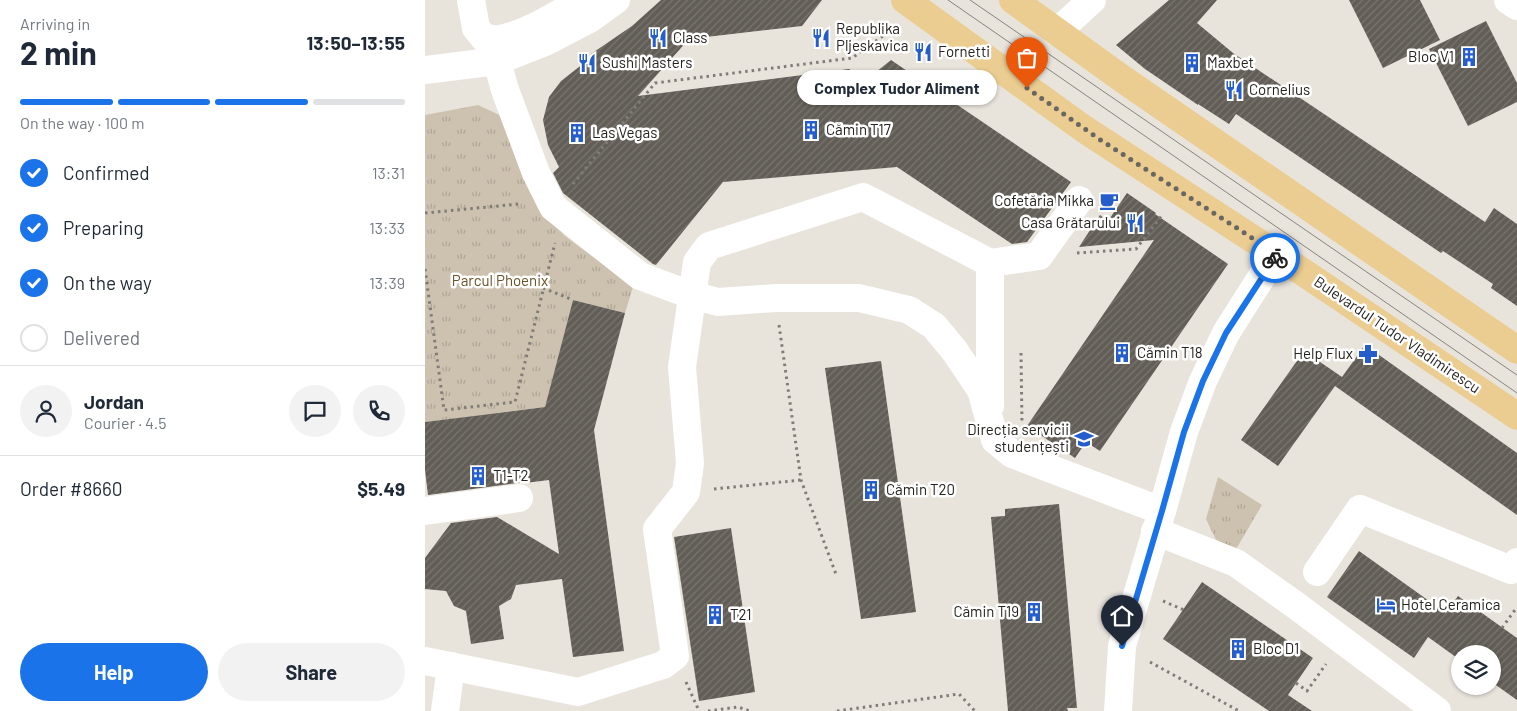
<!DOCTYPE html>
<html lang="en">
<head>
<meta charset="utf-8">
<style>
  :root { --surface:#fff; --page:#f2f2f3; --text:#1f2937; --muted:#747a83; --line:#e0e1e3; --accent:#1a73e8 }
  body { margin:0; font-family:Barlow,sans-serif; background:var(--page); color:var(--text); height:100vh; display:flex; flex-direction:column; font-size:19px; white-space:nowrap }
  * { box-sizing:border-box; margin:0 }
  p { font-size:16px; color:var(--muted) }
  .icon { flex:none; width:28px; height:28px; fill:none; stroke:currentColor; stroke-width:2; stroke-linecap:round; stroke-linejoin:round }
  .map { position:relative; flex:1; overflow:hidden }
  .panel { display:flex; flex-direction:column; background:var(--surface); width:425px }
  .panel>* { flex:none }
  .fabs { position:absolute; left:1026px; top:645px; display:grid; gap:10px }
  .fabs a { display:grid; place-items:center; width:50px; height:50px; border-radius:50%; background:var(--surface); box-shadow:0 1px 4px #0004; font-size:25px }
  .pin { position:absolute; display:grid; place-items:center; width:42px; height:42px; color:#fff; margin:-51px -21px; border-radius:50% 50% 50% 0; rotate:-45deg; box-shadow:0 0 5px #0007 }
  .pin .icon { rotate:45deg }
  .courier { position:absolute; display:grid; place-items:center; width:50px; height:50px; margin:-25px; border:4px solid #1a73e8; border-radius:50%; background:#fff; color:#222; box-shadow:0 1px 6px #0007 }
  .bubble { position:absolute; height:35px; border-radius:18px; background:var(--surface); box-shadow:0 1px 4px #0004; font-size:16px; font-weight:700; line-height:35px; text-align:center }
  .head em { font-style:normal; font-weight:700 }
  .head div { display:flex; flex-direction:column-reverse }
  .head { display:flex; align-items:center; justify-content:space-between; height:85px; padding:0 20px }
  h1 { font-size:32px; font-weight:700; line-height:38px }
  .bar { display:grid; grid-template-columns:repeat(4,1fr); gap:8px 5px; align-content:center; height:60px; padding:0 20px }
  .bar i { height:6px; border-radius:4px; background:var(--line) }
  .bar .active { background:var(--accent) }
  .bar p { grid-column:span 4 }
  .line { display:flex; align-items:center; gap:12px; padding:0 20px; border-top:1px solid var(--line) }
  .line div { flex:1 }
  .round { display:grid; place-items:center; flex:none; width:52px; height:52px; border-radius:26px; background:var(--page) }
  ol { padding:0 20px; list-style:none }
  li { display:flex; align-items:center; gap:15px; height:55px }
  li p { margin-inline-start:auto }
  li .icon { padding:5px; border-radius:50%; background:var(--accent); color:#fff; stroke-width:4 }
  li:last-child { color:var(--muted) }
  li i { width:28px; height:28px; border:2px solid var(--line); border-radius:50% }
  .primary-button { display:flex; gap:10px; margin-top:auto; padding:10px 20px }
  .primary-button a { flex:1; height:58px; border-radius:30px; background:var(--accent); color:#fff; font-size:20px; font-weight:700; line-height:58px; text-align:center }
  .primary-button a+a { background:var(--page); color:var(--text) }
  main { display:flex; flex:1; min-height:0 }
  .map>svg:first-child { display:block }
  .park { fill:url(#park-tufts) }
  .building { fill:url(#building-hatch) }
  .lines { fill:none; stroke-linecap:round; stroke-linejoin:round }
  .path { stroke:#807d78; stroke-width:3; stroke-dasharray:2.5 4; stroke-linecap:butt }
  .minor { stroke:#fff; stroke-width:28 }
  .major { stroke:#ebcd91; stroke-width:28 }
  .tram { stroke:#87847f; stroke-width:1 }
  .done { stroke:#696762; stroke-width:5; stroke-dasharray:0 9 }
  .route { stroke:#1a73e8; stroke-width:6 }
  .labels { text-anchor:middle; stroke-width:5; stroke-linejoin:round; paint-order:stroke }
  .poi-label { font-size:15px; fill:#252320; stroke:#fff; text-anchor:start }
  .park-label { font-size:15px; fill:#6a5224; stroke:#fff }
  .street-label { font-size:15px; fill:#252320; stroke:#fff }
</style>
</head>
<body>
<main>
<section class="panel">
<div class="head"><div><h1>2 min</h1><p>Arriving in</p></div><em>13:50–13:55</em></div>
<div class="bar"><i class="active"></i><i class="active"></i><i class="active"></i><i></i><p>On the way · 100 m</p></div>
<ol>
<li><svg class="icon" aria-label="check" viewBox="0 0 24 24"><path d="M5 12l5 5 9-10"/></svg>Confirmed<p>13:31</p></li>
<li><svg class="icon" aria-label="check" viewBox="0 0 24 24"><path d="M5 12l5 5 9-10"/></svg>Preparing<p>13:33</p></li>
<li><svg class="icon" aria-label="check" viewBox="0 0 24 24"><path d="M5 12l5 5 9-10"/></svg>On the way<p>13:39</p></li>
<li><i></i>Delivered</li>
</ol>
<div class="line" style="height:90px"><a class="round"><svg class="icon" aria-label="person" viewBox="0 0 24 24"><circle cx="12" cy="8" r="4"/><path d="M4 21q1-7 8-7t8 7"/></svg></a><div><b>Jordan</b><p>Courier · 4.5</p></div><a class="round"><svg class="icon" aria-label="chat" viewBox="0 0 24 24"><path d="M4 5h16v11H9l-5 4z"/></svg></a><a class="round"><svg class="icon" aria-label="phone" viewBox="0 0 24 24"><path d="M5 4h4l2 5-3 2q2 4 5 5l2-3 5 2v4C11 20 4 13 5 4z"/></svg></a></div>
<div class="line" style="height:65px"><div>Order #8660</div><b>$5.49</b></div>
<div class="primary-button"><a>Help</a><a>Share</a></div>
</section>
<div class="map">
<svg width="1092" height="711" viewBox="0 0 1092 711">
  <defs>
    <pattern id="park-tufts" width="24" height="20" patternUnits="userSpaceOnUse" patternTransform="scale(1.25)"><rect width="24" height="20" fill="#cdc2af"/><path d="M3 7l-1-3M5 7V3M7 7l1-3M15 17l-1-3M17 17v-4M19 17l1-3" fill="none" stroke="#b0a696"/></pattern>
    <pattern id="building-hatch" width="6" height="6" patternUnits="userSpaceOnUse" patternTransform="scale(1.25)"><rect width="6" height="6" fill="#625e57"/><path d="M-1 1l2-2M0 6l6-6M5 7l2-2" fill="none" stroke="#797670"/></pattern>
  </defs>
  <rect width="100%" height="100%" fill="#e8e4dc"/>
  <!-- park -->
  <g class="park">
    <path d="M 53,105 L 79,117 L 116,211 L 140,236 L 208,287 L 200,313 L 148,300 L 120,407 L 0,422 L 0,115 Z"/>
    <path d="M 793,477 L 837,505 L 810,551 L 791,540 L 781,519 Z"/>
  </g>
  <!-- building -->
  <g class="building">
    <path d="M 236,0 L 397,0 L 377,26 L 264,39 L 213,96 L 424,69 L 441,80 L 466,60 L 646,182 L 602,242 L 587,244 L 472,167 L 298,182 L 231,265 L 228,264 L 138,193 L 128,173 L 134,167 L 123,145 L 118,120 L 124,97 L 136,81 L 168,56 L 166,54 L 207,26 Z"/>
    <path d="M 744,0 L 792,0 L 772,23 L 808,53 L 1060,222 L 1069,208 L 1092,224 L 1092,306 L 1066,288 L 1068,284 L 1018,251 L 1016,253 L 811,114 L 804,124 L 773,104 L 773,105 L 720,69 L 691,45 Z"/>
    <path d="M 924,0 L 995,0 L 1015,40 L 958,68 Z"/>
    <path d="M 1061,21 L 1092,83 L 1092,102 L 1043,126 L 1004,49 Z"/>
    <path d="M 702,193 L 731,213 L 730,214 L 803,264 L 675,451 L 661,442 L 650,458 L 602,426 L 729,240 L 654,247 L 675,215 L 683,221 Z"/>
    <path d="M 148,300 L 200,313 L 169,430 L 199,651 L 148,657 L 137,579 L 91,585 L 86,599 L 74,606 L 79,639 L 46,644 L 41,611 L 29,606 L 21,591 L 0,589 L 0,558 L 26,523 L 72,517 L 134,554 L 124,480 L 100,483 L 92,483 L 3,495 L 0,470 L 0,422 L 120,407 Z"/>
    <path d="M 940,345 L 1092,453 L 1092,515 L 910,386 L 853,466 L 816,440 L 879,351 L 917,377 Z"/>
    <path d="M 456,361 L 491,612 L 436,619 L 400,368 Z"/>
    <path d="M 634,504 L 652,708 L 642,708 L 643,711 L 583,711 L 566,517 L 580,516 L 580,509 Z"/>
    <path d="M 306,528 L 330,692 L 274,701 L 249,537 Z"/>
    <path d="M 934,551 L 1021,613 L 1033,596 L 1092,638 L 1092,700 L 1068,683 L 1068,654 L 1035,654 L 1035,660 L 1003,637 L 989,658 L 902,597 Z"/>
    <path d="M 777,582 L 888,658 L 863,695 L 887,711 L 844,711 L 738,639 Z"/>
  </g>
  <g class="lines">
    <!-- path -->
    <g class="path">
      <path d="M 148,184 L 230,83 L 427,58 L 465,31"/>
      <path d="M 0,213 L 94,204"/>
      <path d="M 652,253 L 711,249 L 738,214"/>
      <path d="M 0,269 L 19,410 L 90,402 L 130,243"/>
      <path d="M 118,288 L 148,300"/>
      <path d="M 354,325 L 376,480 L 412,577"/>
      <path d="M 596,353 L 597,424"/>
      <path d="M 289,489 L 376,480"/>
      <path d="M 738,601 L 759,610"/>
      <path d="M 1077,628 L 1092,607"/>
      <path d="M 725,662 L 814,711"/>
      <path d="M 261,682 L 274,711"/>
      <path d="M 871,683 L 882,691 L 901,664"/>
      <path d="M 283,711 L 313,707 L 325,711"/>
      <path d="M 412,711 L 534,694 L 550,711"/>
    </g>
    <!-- minor -->
    <g class="minor">
      <path d="M 46,0 L 51,28 L 59,38 C 64,38 70,40 75,39 C 101,34 134,14 157,0"/>
      <path d="M 1083,0 L 1092,6"/>
      <path d="M 632,32 L 667,0"/>
      <path d="M 72,61 L 80,90 L 111,173 L 128,207 L 215,276 L 266,295 L 293,302 L 351,298 L 434,298 L 484,310 L 509,326 L 529,350 L 556,390 L 570,440 L 587,454 L 737,511"/>
      <path d="M 0,70 L 72,61 L 120,42 L 166,18 L 191,0"/>
      <path d="M 565,406 L 565,263"/>
      <path d="M 0,511 L 94,498"/>
      <path d="M 730,531 L 811,563 L 869,604 L 1012,711"/>
      <path d="M 892,572 L 935,509 L 1086,570 L 1092,562"/>
      <path d="M 0,661 L 153,692 L 238,665 L 250,656 L 232,529 L 261,492 L 265,463 L 257,367 L 272,262 L 284,246 L 438,197 L 565,263 L 614,256 L 654,200"/>
      <path d="M 20,711 L 26,666"/>
      <path d="M 693,711 L 697,646 L 737,511 L 759,432 L 778,381 L 801,333 L 851,254"/>
    </g>
    <!-- major -->
    <g class="major">
      <path d="M 480,0 L 659,129 L 851,254 L 1092,416"/>
      <path d="M 588,0 L 699,80 L 1092,350"/>
    </g>
    <!-- tram -->
    <g class="tram">
      <path d="M 523,0 L 1092,393"/>
      <path d="M 545,0 L 1092,375"/>
    </g>
  </g>
  <g class="lines">
    <!-- done -->
    <path class="done" d="M 602,88 L 674,139 L 852,254 L 850,258"/>
    <!-- route -->
    <path class="route" d="M 697,646 L 737,511 L 759,432 L 778,381 L 801,333 L 850,258"/>
  </g>
  <!-- icons -->
  <defs>
    <g id="restaurant-bare" transform="scale(1.5)"><path d="M-5-6h1v4h1v-4h1v4h1v-4h1v5L-1.5 .5V6h-2V.5L-5-1ZM5-6V6H3V1.5H1.5Q1.5-4 5-6Z" fill="#255ecb" stroke="#fff" stroke-width="2.5" paint-order="stroke"/></g>
    <g id="building-bare" transform="scale(1.5)"><path d="M-4-6H4V6H1V3H-1V6H-4ZM-2.5-4.3h1.7v1.8h-1.7ZM.8-4.3h1.7v1.8H.8ZM-2.5-1h1.7V.8h-1.7ZM.8-1h1.7V.8H.8Z" fill="#255ecb" stroke="#fff" stroke-width="2.5" paint-order="stroke"/></g>
    <g id="cafe-bare" transform="scale(1.5)"><path d="M-5.5-4.5H6V0H3Q3 3.5 0 3.5H-2.5Q-5.5 3.5-5.5 0ZM3-3.2v2h1.7v-2ZM-6 4.5H4V6H-6Z" fill="#255ecb" stroke="#fff" stroke-width="2.5" paint-order="stroke"/></g>
    <g id="pharmacy-bare" transform="scale(1.5)"><path d="M-2-6h4v4h4v4h-4v4h-4v-4h-4v-4h4Z" fill="#255ecb" stroke="#fff" stroke-width="2.5" paint-order="stroke"/></g>
    <g id="university-bare" transform="scale(1.5)"><path d="M0-5L7-2L0 1L-7-2ZM-4 1L0 2.5L4 1V4Q0 6-4 4Z" fill="#255ecb" stroke="#fff" stroke-width="2.5" paint-order="stroke"/></g>
    <g id="hotel-bare" transform="scale(1.5)"><path d="M-6-4.5h1.5V1H6V5H4.5V3h-9V5H-6ZM-4 0a1.8 1.8 0 1 1 3.6 0ZM.5 0V-2.5h3Q6-2.5 6 0Z" fill="#255ecb" stroke="#fff" stroke-width="2.5" paint-order="stroke"/></g>
  </defs>
  <g fill-rule="evenodd">
    <use href="#restaurant-bare" x="233" y="38"/>
    <use href="#restaurant-bare" x="396" y="38"/>
    <use href="#restaurant-bare" x="498" y="52"/>
    <use href="#building-bare" x="1044" y="57"/>
    <use href="#restaurant-bare" x="162" y="63"/>
    <use href="#building-bare" x="767" y="63"/>
    <use href="#restaurant-bare" x="809" y="90"/>
    <use href="#building-bare" x="386" y="130"/>
    <use href="#building-bare" x="152" y="133"/>
    <use href="#cafe-bare" x="684" y="201"/>
    <use href="#restaurant-bare" x="710" y="223"/>
    <use href="#building-bare" x="697" y="353"/>
    <use href="#pharmacy-bare" x="943" y="354"/>
    <use href="#university-bare" x="659" y="439"/>
    <use href="#building-bare" x="53" y="476"/>
    <use href="#building-bare" x="446" y="490"/>
    <use href="#hotel-bare" x="961" y="605"/>
    <use href="#building-bare" x="609" y="612"/>
    <use href="#building-bare" x="290" y="615"/>
    <use href="#building-bare" x="813" y="649"/>
  </g>
  <g class="labels">
    <!-- poi labels -->
    <g class="poi-label">
      <text x="411" y="34">Republika<tspan x="411" dy="17">Pljeskavica</tspan></text>
      <text x="248" y="43">Class</text>
      <text x="513" y="57">Fornetti</text>
      <text x="1029" y="62" text-anchor="end">Bloc V1</text>
      <text x="177" y="68">Sushi Masters</text>
      <text x="782" y="68">Maxbet</text>
      <text x="824" y="95">Cornelius</text>
      <text x="401" y="135">Cămin T17</text>
      <text x="167" y="138">Las Vegas</text>
      <text x="669" y="206" text-anchor="end">Cofetăria Mikka</text>
      <text x="695" y="228" text-anchor="end">Casa Grătarului</text>
      <text x="712" y="358">Cămin T18</text>
      <text x="928" y="359" text-anchor="end">Help Flux</text>
      <text x="644" y="435" text-anchor="end">Direcția servicii<tspan x="644" dy="17">studențești</tspan></text>
      <text x="68" y="481">T1-T2</text>
      <text x="461" y="495">Cămin T20</text>
      <text x="976" y="610">Hotel Ceramica</text>
      <text x="594" y="617" text-anchor="end">Cămin T19</text>
      <text x="305" y="620">T21</text>
      <text x="828" y="654">Bloc D1</text>
    </g>
    <!-- park labels -->
    <g class="park-label">
      <text x="75" y="286">Parcul Phoenix</text>
    </g>
    <!-- street labels -->
    <g class="street-label">
      <text transform="translate(972 335) rotate(34)" y="5">Bulevardul Tudor Vladimirescu</text>
    </g>
  </g>
</svg>
<div class="fabs">
<a><svg class="icon" aria-label="layers" viewBox="0 0 24 24"><path d="M12 4l9 5-9 5-9-5zM3 14l9 5 9-5"/></svg></a>
</div>
<div class="pin" style="left:602px;top:88px;background:#ea580c"><svg class="icon" aria-label="bag" viewBox="0 0 24 24"><path d="M5 8h14l-1 12H6zM9 8a3 3 0 0 1 6 0"/></svg></div>
<div class="pin" style="left:697px;top:646px;background:#1f2937"><svg class="icon" aria-label="home" viewBox="0 0 24 24"><path d="M3 11l9-7 9 7M6 9v11h12V9"/></svg></div>
<div class="courier" style="left:850px;top:258px"><svg class="icon" aria-label="bike" viewBox="0 0 24 24"><circle cx="6" cy="16" r="4"/><circle cx="18" cy="16" r="4"/><path d="M6 16l4-8h5l3 8M10 8l3 8H6M13 5h3"/></svg></div>
<div class="bubble" style="left:372px;top:70px;width:200px">Complex Tudor Aliment</div>
</div>
</main>
</body>
</html>
